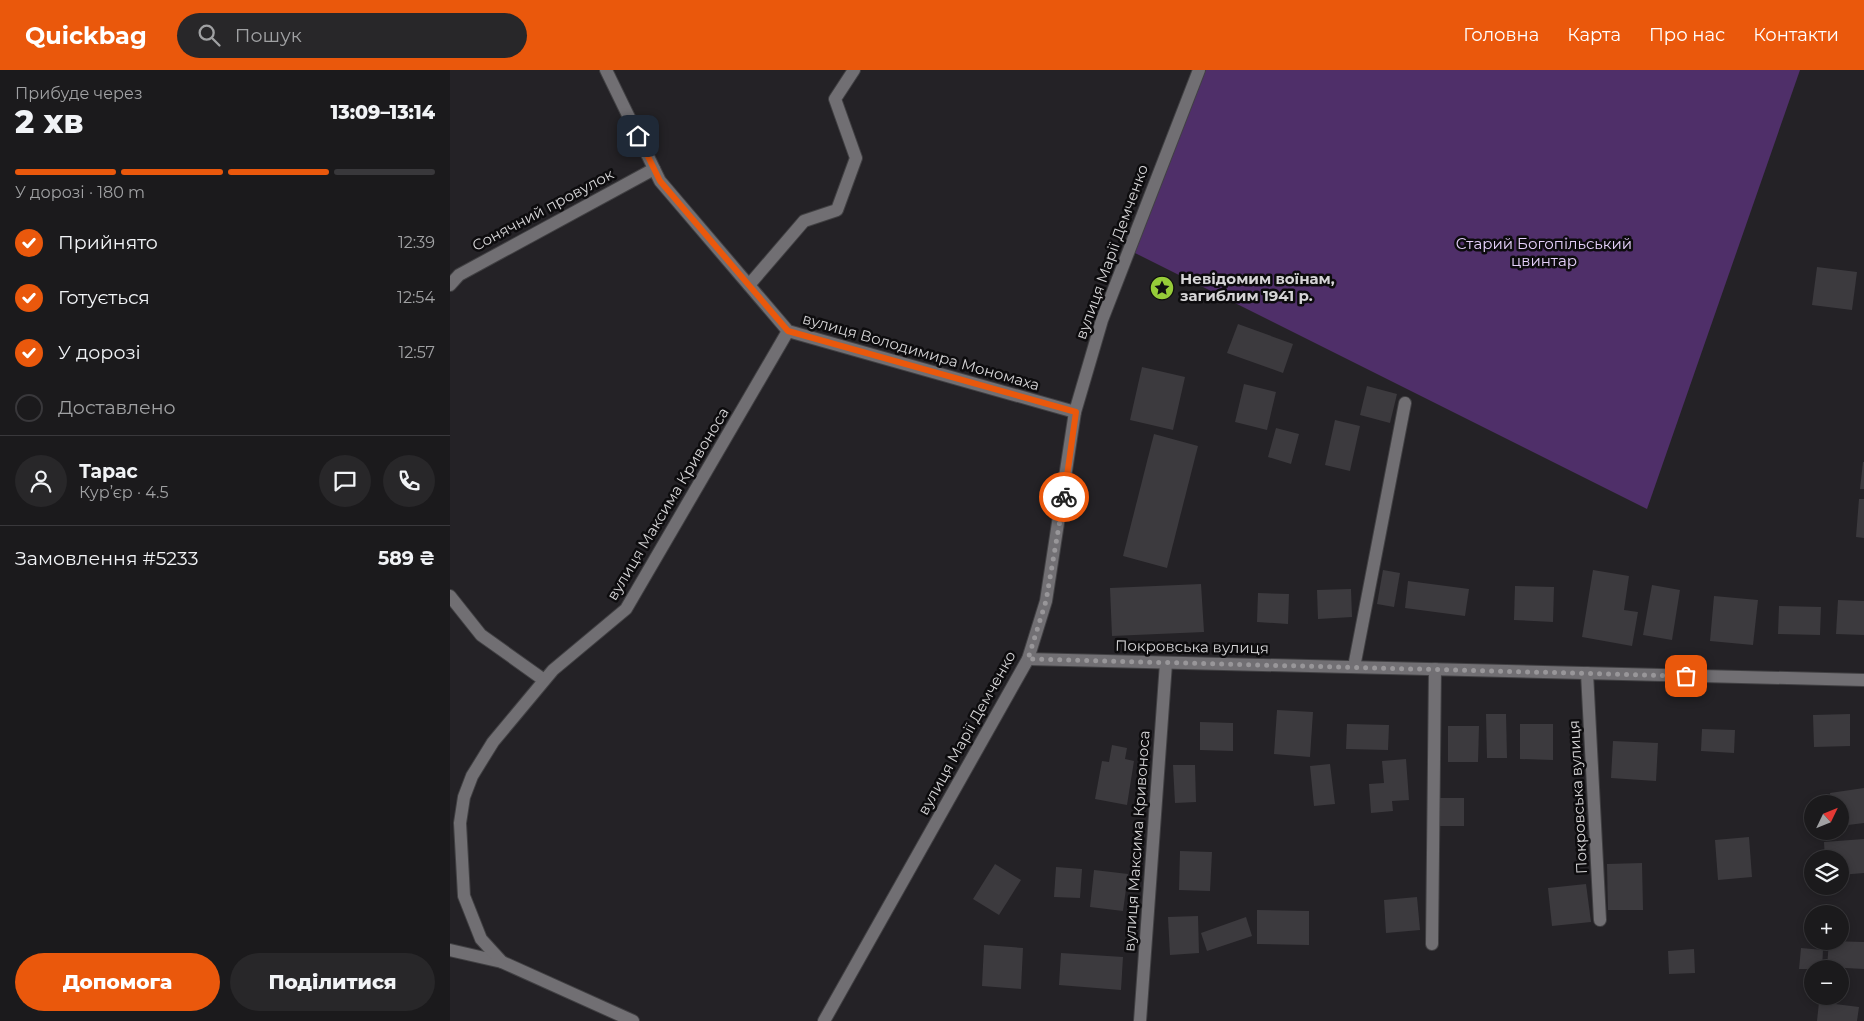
<!DOCTYPE html>
<html lang="uk">
<head>
<meta charset="utf-8">
<style>
  :root { --surface:#1b1a1c; --page:#282729; --text:#f1f3f6; --muted:#a0a1a3; --line:#39383b; --accent:#ea580c }
  body { margin:0; font-family:Montserrat,sans-serif; background:var(--page); color:var(--text); height:100vh; display:flex; flex-direction:column; font-size:19px; white-space:nowrap }
  * { box-sizing:border-box; margin:0 }
  p { font-size:16px; color:var(--muted) }
  .icon { flex:none; width:28px; height:28px; fill:none; stroke:currentColor; stroke-width:2; stroke-linecap:round; stroke-linejoin:round }
  .map { position:relative; flex:1; overflow:hidden }
  .side { display:flex; flex-direction:column; background:var(--surface); width:450px }
  .side>* { flex:none }
  .needle { width:32px; rotate:47deg }
  .buttons { position:absolute; left:1354px; top:725px; display:grid; gap:10px }
  .buttons a { display:grid; place-items:center; width:45px; height:45px; border-radius:50%; background:var(--surface); box-shadow:0 2px 8px #0003,0 0 0 1px var(--line); font-size:25px }
  .pin { position:absolute; display:grid; place-items:center; width:42px; height:42px; color:#fff; margin:-21px; border-radius:10px; box-shadow:0 2px 8px #0006 }
  .courier { position:absolute; display:grid; place-items:center; width:50px; height:50px; margin:-25px; border:4px solid #ea580c; border-radius:50%; background:#fff; color:#222; box-shadow:0 1px 6px #0007 }
  .headline em { font-style:normal; font-weight:800 }
  .headline div { display:flex; flex-direction:column-reverse }
  .headline { display:flex; align-items:center; justify-content:space-between; height:85px; padding:0 15px }
  h1 { font-size:32px; font-weight:800; line-height:38px }
  .bar { display:grid; grid-template-columns:repeat(4,1fr); gap:8px 5px; align-content:center; height:60px; padding:0 15px }
  .bar i { height:6px; border-radius:4px; background:var(--line) }
  .bar .current { background:var(--accent) }
  .bar p { grid-column:span 4 }
  .line { display:flex; align-items:center; gap:12px; padding:0 15px; border-top:1px solid var(--line) }
  .line div { flex:1 }
  .round { display:grid; place-items:center; flex:none; width:52px; height:52px; border-radius:26px; background:var(--page) }
  ol { padding:0 15px; list-style:none }
  li { display:flex; align-items:center; gap:15px; height:55px }
  li p { margin-inline-start:auto }
  li .icon { padding:5px; border-radius:50%; background:var(--accent); color:#fff; stroke-width:4 }
  li:last-child { color:var(--muted) }
  li i { width:28px; height:28px; border:2px solid var(--line); border-radius:50% }
  .button { display:flex; gap:10px; margin-top:auto; padding:10px 15px }
  .button a { flex:1; height:58px; border-radius:30px; background:var(--accent); color:#fff; font-size:20px; font-weight:800; line-height:58px; text-align:center }
  .button a+a { background:var(--page); color:var(--text) }
  header { display:flex; align-items:center; gap:30px; box-sizing:border-box; height:70px; padding:0 25px; background:var(--accent); color:#fff }
  header strong { font-size:24px }
  nav { display:flex; gap:28px; margin-inline-start:auto; font-size:18px }
  .search { width:350px; height:45px; background:var(--page); display:flex; align-items:center; gap:12px; box-sizing:border-box; padding:0 18px; border-radius:28px; color:var(--muted); font-size:19px }
  main { display:flex; flex:1; min-height:0 }
  .map>svg:first-child { display:block }
  .green { fill:#4f2f69 }
  .building { fill:#3c3a3e }
  .lines { fill:none; stroke-linecap:round; stroke-linejoin:round }
  .street-casing { stroke:#414043; stroke-width:14 }
  .street { stroke:#716f73; stroke-width:12 }
  .done { stroke:#989699; stroke-width:5; stroke-dasharray:0 9 }
  .route { stroke:#ea580c; stroke-width:6 }
  .labels { text-anchor:middle; stroke-width:5; stroke-linejoin:round; paint-order:stroke }
  .street-label { font-size:15px; fill:#d6d5d7; stroke:#0d0c0e }
  .park-label { font-size:15px; fill:#e6d1fb; stroke:#0d0c0e }
  .poi-label { font-size:15px; font-weight:bold; fill:#d6d5d7; stroke:#0d0c0e; text-anchor:start }
</style>
</head>
<body>
<header>
<strong>Quickbag</strong>
<div class="search"><svg class="icon" aria-label="search" viewBox="0 0 24 24"><circle cx="10" cy="10" r="6"/><path d="M15 15l6 6"/></svg>Пошук</div>
<nav><a>Головна</a><a>Карта</a><a>Про нас</a><a>Контакти</a></nav>
</header>
<main>
<section class="side">
<div class="headline"><div><h1>2 хв</h1><p>Прибуде через</p></div><em>13:09–13:14</em></div>
<div class="bar"><i class="current"></i><i class="current"></i><i class="current"></i><i></i><p>У дорозі · 180 m</p></div>
<ol>
<li><svg class="icon" aria-label="check" viewBox="0 0 24 24"><path d="M5 12l5 5 9-10"/></svg>Прийнято<p>12:39</p></li>
<li><svg class="icon" aria-label="check" viewBox="0 0 24 24"><path d="M5 12l5 5 9-10"/></svg>Готується<p>12:54</p></li>
<li><svg class="icon" aria-label="check" viewBox="0 0 24 24"><path d="M5 12l5 5 9-10"/></svg>У дорозі<p>12:57</p></li>
<li><i></i>Доставлено</li>
</ol>
<div class="line" style="height:90px"><a class="round"><svg class="icon" aria-label="person" viewBox="0 0 24 24"><circle cx="12" cy="8" r="4"/><path d="M4 21q1-7 8-7t8 7"/></svg></a><div><b>Тарас</b><p>Кур’єр · 4.5</p></div><a class="round"><svg class="icon" aria-label="chat" viewBox="0 0 24 24"><path d="M4 5h16v11H9l-5 4z"/></svg></a><a class="round"><svg class="icon" aria-label="phone" viewBox="0 0 24 24"><path d="M5 4h4l2 5-3 2q2 4 5 5l2-3 5 2v4C11 20 4 13 5 4z"/></svg></a></div>
<div class="line" style="height:65px"><div>Замовлення #5233</div><b>589 ₴</b></div>
<div class="button"><a>Допомога</a><a>Поділитися</a></div>
</section>
<div class="map">
<svg width="1414" height="951" viewBox="0 0 1414 951">
  <rect width="100%" height="100%" fill="#242226"/>
  <!-- green -->
  <path class="green" d="M 752,0 L 1350,0 L 1197,439 L 679,180 Z"/>
  <!-- building -->
  <g class="building">
    <path d="M 1367,197 L 1407,202 L 1402,240 L 1362,235 Z"/>
    <path d="M 788,254 L 843,274 L 833,303 L 777,283 Z"/>
    <path d="M 692,297 L 735,307 L 723,360 L 680,350 Z"/>
    <path d="M 794,314 L 826,322 L 817,360 L 785,352 Z"/>
    <path d="M 917,316 L 947,324 L 940,353 L 910,345 Z"/>
    <path d="M 885,350 L 910,356 L 900,401 L 875,395 Z"/>
    <path d="M 826,358 L 849,364 L 841,394 L 818,387 Z"/>
    <path d="M 704,364 L 748,376 L 717,498 L 673,486 Z"/>
    <path d="M 1413,392 L 1414,392 L 1414,419 L 1410,419 Z"/>
    <path d="M 1409,429 L 1414,429 L 1414,468 L 1406,467 Z"/>
    <path d="M 933,500 L 950,503 L 944,537 L 927,534 Z"/>
    <path d="M 1143,500 L 1179,506 L 1174,540 L 1188,542 L 1182,576 L 1132,567 Z"/>
    <path d="M 958,511 L 1019,519 L 1015,546 L 955,538 Z"/>
    <path d="M 751,514 L 754,562 L 662,566 L 660,518 Z"/>
    <path d="M 1202,515 L 1230,520 L 1222,570 L 1193,565 Z"/>
    <path d="M 1065,516 L 1104,517 L 1103,552 L 1064,550 Z"/>
    <path d="M 901,519 L 902,547 L 868,549 L 867,520 Z"/>
    <path d="M 808,523 L 839,524 L 838,554 L 807,552 Z"/>
    <path d="M 1264,526 L 1308,530 L 1303,575 L 1260,571 Z"/>
    <path d="M 1388,530 L 1414,531 L 1414,565 L 1386,564 Z"/>
    <path d="M 1329,536 L 1371,537 L 1370,565 L 1328,564 Z"/>
    <path d="M 827,640 L 863,642 L 860,687 L 824,684 Z"/>
    <path d="M 1036,644 L 1056,644 L 1057,688 L 1037,688 Z"/>
    <path d="M 1400,644 L 1400,676 L 1364,677 L 1363,645 Z"/>
    <path d="M 750,652 L 783,653 L 783,681 L 750,680 Z"/>
    <path d="M 897,654 L 939,655 L 938,680 L 896,679 Z"/>
    <path d="M 1070,654 L 1103,654 L 1103,690 L 1070,689 Z"/>
    <path d="M 998,656 L 1029,656 L 1028,692 L 998,692 Z"/>
    <path d="M 1252,659 L 1285,660 L 1284,683 L 1251,681 Z"/>
    <path d="M 1163,671 L 1208,673 L 1206,711 L 1161,708 Z"/>
    <path d="M 662,675 L 677,678 L 675,689 L 684,691 L 677,735 L 645,729 L 652,691 L 659,692 Z"/>
    <path d="M 956,689 L 959,730 L 942,731 L 943,741 L 921,743 L 919,714 L 934,713 L 932,691 Z"/>
    <path d="M 880,694 L 885,734 L 864,736 L 860,696 Z"/>
    <path d="M 723,695 L 745,695 L 746,732 L 725,733 Z"/>
    <path d="M 1414,718 L 1414,753 L 1390,756 L 1390,734 L 1381,734 L 1380,723 Z"/>
    <rect x="990" y="728" width="24" height="28"/>
    <path d="M 1299,767 L 1302,807 L 1268,810 L 1265,770 Z"/>
    <path d="M 1414,769 L 1414,803 L 1390,805 L 1390,789 L 1375,789 L 1374,772 Z"/>
    <path d="M 730,781 L 762,782 L 760,821 L 729,820 Z"/>
    <path d="M 1192,793 L 1193,840 L 1158,840 L 1157,794 Z"/>
    <path d="M 545,794 L 571,810 L 549,845 L 523,829 Z"/>
    <path d="M 606,797 L 632,799 L 630,828 L 604,827 Z"/>
    <path d="M 644,800 L 678,804 L 673,841 L 640,837 Z"/>
    <path d="M 1136,814 L 1141,852 L 1102,856 L 1098,818 Z"/>
    <path d="M 967,827 L 970,860 L 936,863 L 934,830 Z"/>
    <path d="M 807,840 L 859,841 L 859,875 L 807,874 Z"/>
    <path d="M 748,846 L 749,883 L 720,885 L 718,847 Z"/>
    <path d="M 796,847 L 802,866 L 757,881 L 751,863 Z"/>
    <path d="M 1379,871 L 1414,872 L 1414,899 L 1377,897 Z"/>
    <path d="M 534,875 L 573,878 L 571,919 L 532,916 Z"/>
    <path d="M 1351,878 L 1373,880 L 1372,899 L 1349,899 Z"/>
    <path d="M 1244,879 L 1245,903 L 1219,904 L 1218,881 Z"/>
    <path d="M 611,883 L 673,887 L 671,920 L 609,915 Z"/>
    <path d="M 1369,932 L 1409,937 L 1407,951 L 1367,951 Z"/>
  </g>
  <g class="lines">
    <!-- street casing -->
    <g class="street-casing">
      <g id="street">
        <path d="M 156,0 L 210,111 L 338,261 L 625,342"/>
        <path d="M 0,215 L 9,205 L 204,99"/>
        <path d="M 299,215 L 354,151 L 387,140 L 406,88 L 385,29 L 404,0"/>
        <path d="M 0,526 L 31,565 L 94,610"/>
        <path d="M 578,589 L 1414,610"/>
        <path d="M 904,597 L 955,333"/>
        <path d="M 1137,603 L 1150,850"/>
        <path d="M 982,874 L 985,599"/>
        <path d="M 0,880 L 52,892"/>
        <path d="M 183,951 L 52,892 L 31,869 L 14,826 L 10,753 L 14,727 L 22,706 L 43,672 L 103,600 L 176,539 L 338,261"/>
        <path d="M 374,951 L 578,589 L 596,531 L 625,342 L 652,250 L 749,0"/>
        <path d="M 690,951 L 716,593"/>
      </g>
    </g>
    <!-- street -->
    <use href="#street" class="street"/>
  </g>
  <g class="lines">
    <!-- done -->
    <path class="done" d="M 614,427 L 596,531 L 578,589 L 1236,606"/>
    <!-- route -->
    <path class="route" d="M 188,66 L 210,111 L 338,261 L 626,342 L 614,427"/>
  </g>
  <!-- icons -->
  <defs>
    <g id="sight-disc" transform="scale(1.25)"><circle r="9.5" fill="#96cc39" stroke="#0d0c0e"/><path d="M0-6L1.8-2.2L6-1.7L2.9 1.2L3.7 5.4L0 3.3L-3.7 5.4L-2.9 1.2L-6-1.7L-1.8-2.2Z" fill="#111"/></g>
  </defs>
  <g fill-rule="evenodd">
    <use href="#sight-disc" x="712" y="218"/>
  </g>
  <g class="labels">
    <!-- street labels -->
    <g class="street-label">
      <text transform="translate(93 140) rotate(-28)" y="5">Сонячний провулок</text>
      <text transform="translate(662 182) rotate(-70)" y="5">вулиця Марії Демченко</text>
      <text transform="translate(471 282) rotate(16)" y="5">вулиця Володимира Мономаха</text>
      <text transform="translate(218 434) rotate(-59)" y="5">вулиця Максима Кривоноса</text>
      <text transform="translate(742 577) rotate(1)" y="5">Покровська вулиця</text>
      <text transform="translate(517 663) rotate(-61)" y="5">вулиця Марії Демченко</text>
      <text transform="translate(1128 727) rotate(-93)" y="5">Покровська вулиця</text>
      <text transform="translate(687 771) rotate(-86)" y="5">вулиця Максима Кривоноса</text>
    </g>
    <!-- park labels -->
    <g class="park-label">
      <text x="1094" y="179">Старий Богопільський<tspan x="1094" dy="17">цвинтар</tspan></text>
    </g>
    <!-- poi labels -->
    <g class="poi-label">
      <text x="730" y="214">Невідомим воїнам,<tspan x="730" dy="17">загиблим 1941 р.</tspan></text>
    </g>
  </g>
</svg>
<div class="buttons">
<a><svg class="needle" viewBox="-14 -14 28 28"><path d="M0-13l5 13h-10z" fill="#e53935"/><path d="M0 13l5-13h-10z" fill="#a0a1a3"/></svg></a>
<a><svg class="icon" aria-label="layers" viewBox="0 0 24 24"><path d="M12 4l9 5-9 5-9-5zM3 14l9 5 9-5"/></svg></a>
<a>+</a>
<a>−</a>
</div>
<div class="pin" style="left:1236px;top:606px;background:#ea580c"><svg class="icon" aria-label="bag" viewBox="0 0 24 24"><path d="M5 8h14l-1 12H6zM9 8a3 3 0 0 1 6 0"/></svg></div>
<div class="pin" style="left:188px;top:66px;background:#1f2937"><svg class="icon" aria-label="home" viewBox="0 0 24 24"><path d="M3 11l9-7 9 7M6 9v11h12V9"/></svg></div>
<div class="courier" style="left:614px;top:427px"><svg class="icon" aria-label="bike" viewBox="0 0 24 24"><circle cx="6" cy="16" r="4"/><circle cx="18" cy="16" r="4"/><path d="M6 16l4-8h5l3 8M10 8l3 8H6M13 5h3"/></svg></div>
</div>
</main>
</body>
</html>
